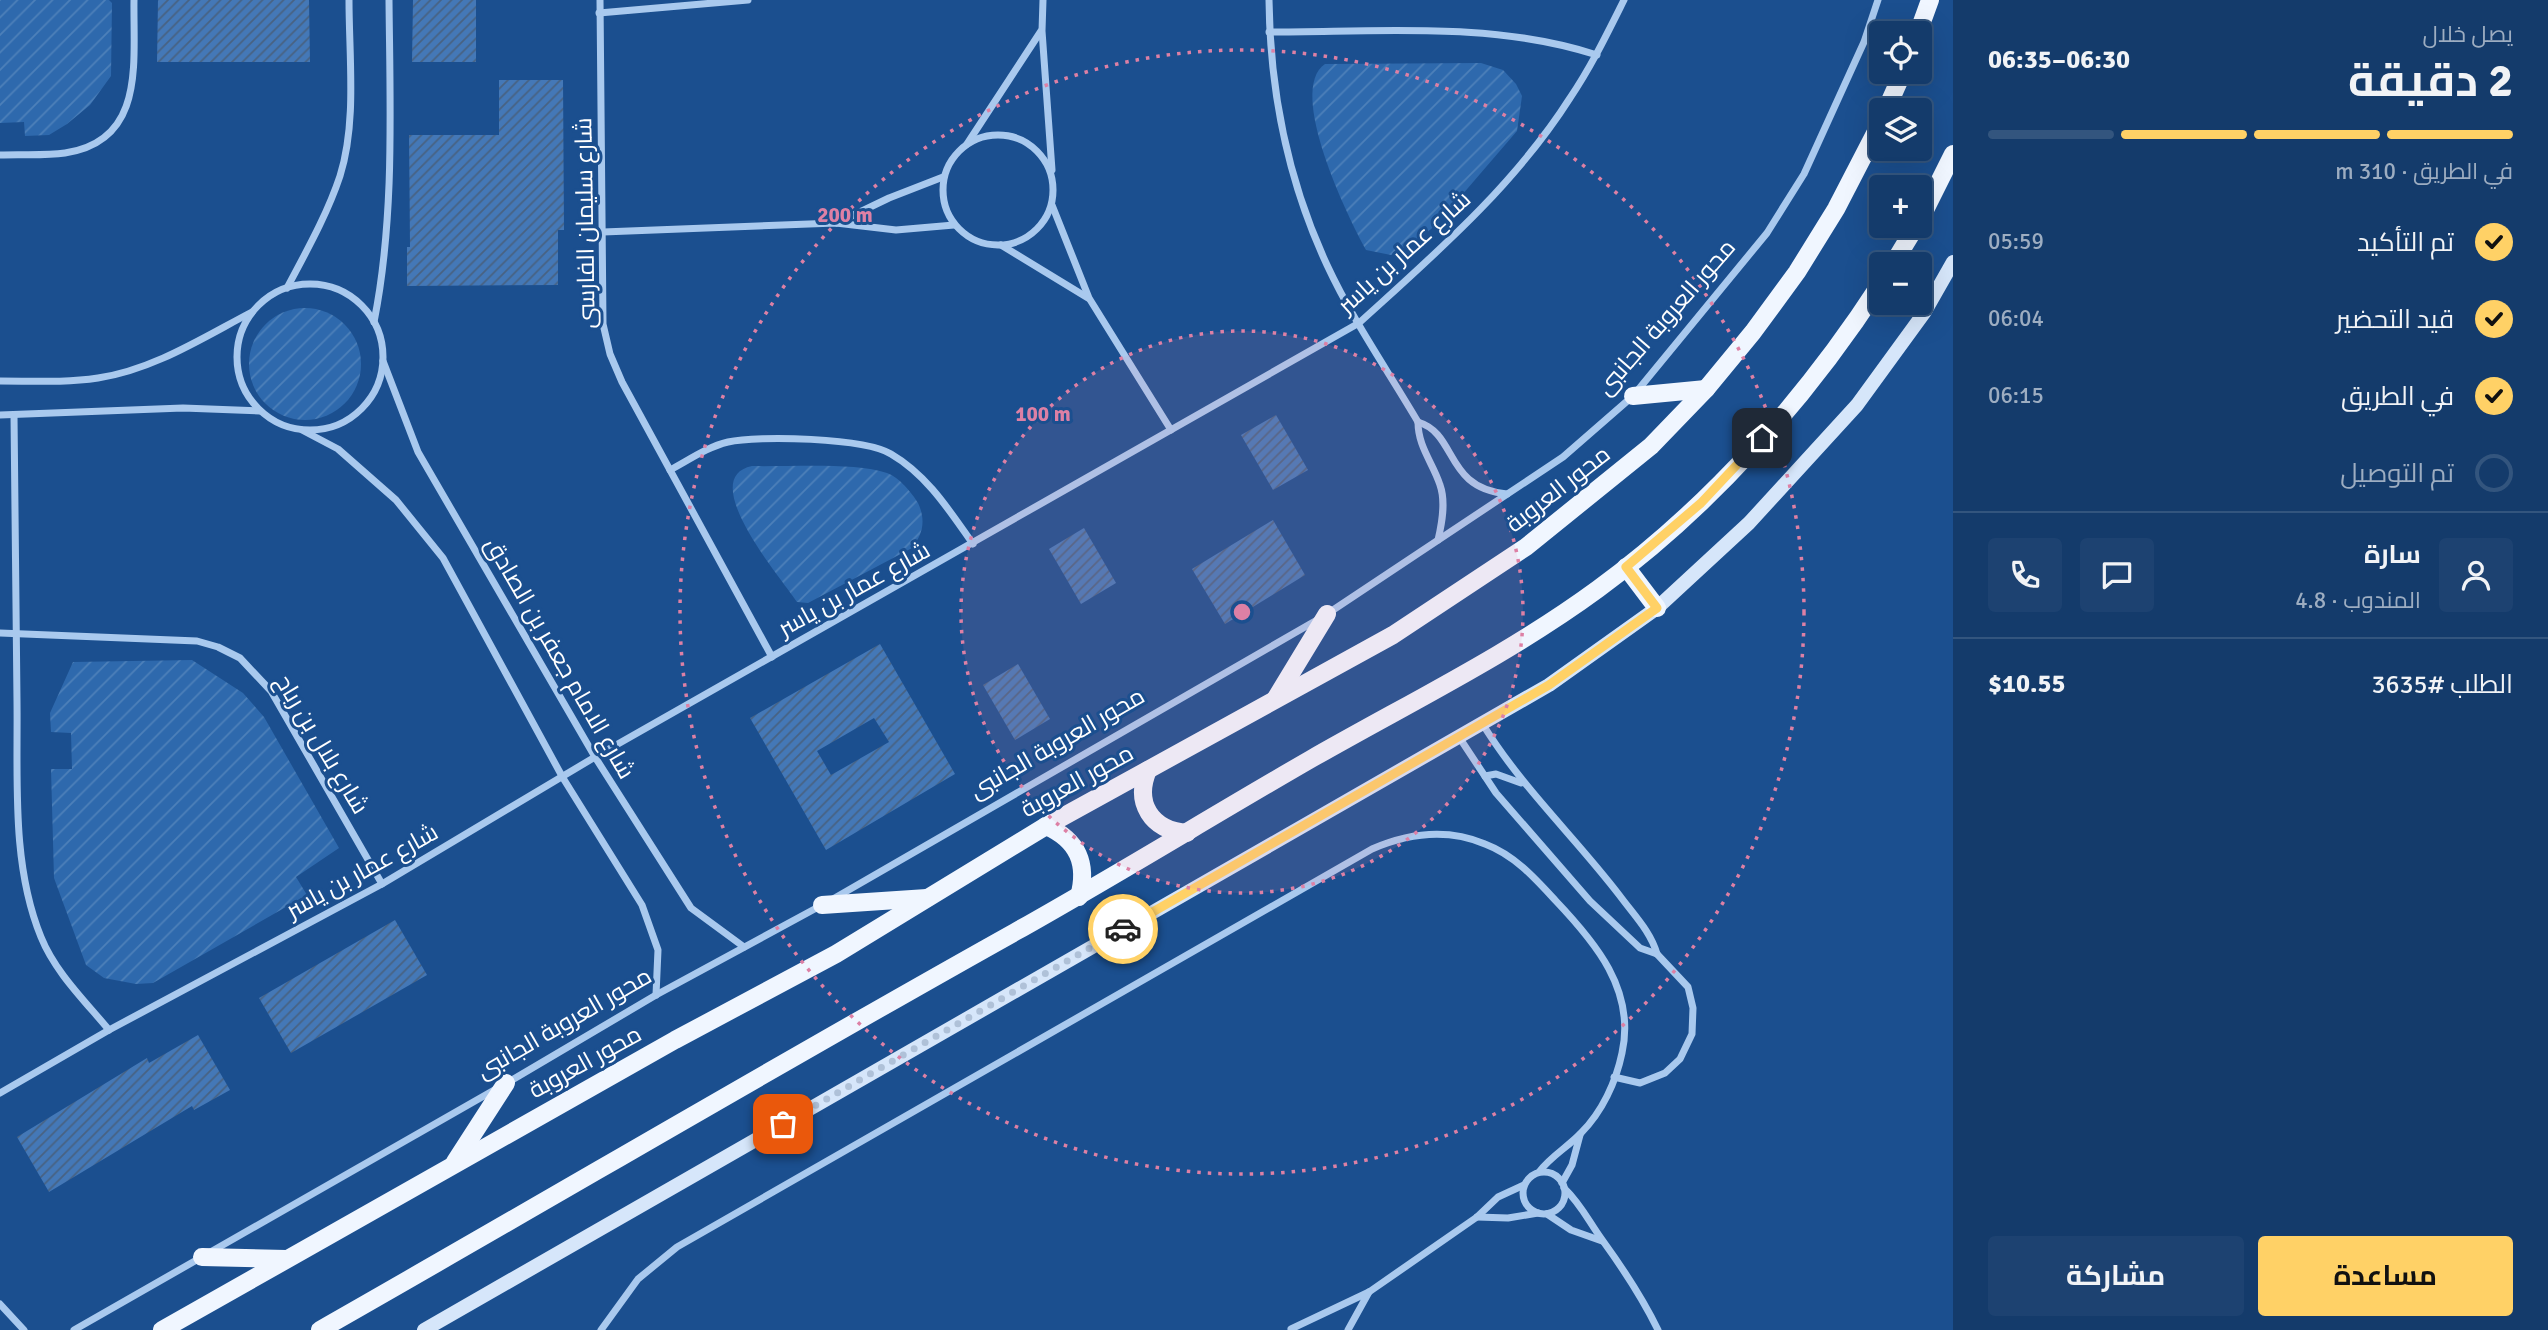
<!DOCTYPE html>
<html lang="ar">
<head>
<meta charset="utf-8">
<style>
  :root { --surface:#143b6b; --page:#1d4271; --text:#f1f3f6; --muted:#9dadc1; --line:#33557e; --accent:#ffd166 }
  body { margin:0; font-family:Signika,Cairo,sans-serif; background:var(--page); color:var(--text); direction:rtl; height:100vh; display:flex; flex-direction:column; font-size:26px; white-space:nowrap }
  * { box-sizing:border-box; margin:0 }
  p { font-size:23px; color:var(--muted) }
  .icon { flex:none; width:38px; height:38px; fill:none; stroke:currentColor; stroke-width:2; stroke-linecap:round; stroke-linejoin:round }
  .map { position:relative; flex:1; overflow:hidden; direction:ltr }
  .sheet { display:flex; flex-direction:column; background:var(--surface); width:595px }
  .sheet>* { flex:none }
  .tools { position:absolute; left:1869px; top:21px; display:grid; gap:14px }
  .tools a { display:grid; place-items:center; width:63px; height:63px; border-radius:7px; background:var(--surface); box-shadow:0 7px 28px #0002,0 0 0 2px var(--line); font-size:35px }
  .pin { position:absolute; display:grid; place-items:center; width:60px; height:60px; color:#fff; margin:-30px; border-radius:14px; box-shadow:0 4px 10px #0006 }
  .courier { position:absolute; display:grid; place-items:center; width:70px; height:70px; margin:-35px; border:5px solid #ffd166; border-radius:50%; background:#fff; color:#222; box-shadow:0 2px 9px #0007 }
  .overview em { font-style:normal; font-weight:700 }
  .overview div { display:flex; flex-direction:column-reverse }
  .overview { display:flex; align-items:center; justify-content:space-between; height:119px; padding:0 35px }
  h1 { font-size:46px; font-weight:700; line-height:52px }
  .bar { display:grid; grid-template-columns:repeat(4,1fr); gap:10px 7px; align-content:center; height:84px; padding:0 35px }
  .bar i { height:9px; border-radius:5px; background:var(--line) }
  .bar .active { background:var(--accent) }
  .bar p { grid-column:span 4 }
  .line { display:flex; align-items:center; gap:18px; padding:0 35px; border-top:2px solid var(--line) }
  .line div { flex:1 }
  .round { display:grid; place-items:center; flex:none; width:74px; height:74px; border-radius:7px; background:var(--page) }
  ol { padding:0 35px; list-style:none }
  li { display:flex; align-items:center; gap:21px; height:77px }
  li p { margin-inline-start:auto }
  li .icon { padding:7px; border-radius:50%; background:var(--accent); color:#111; stroke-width:4 }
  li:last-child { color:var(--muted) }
  li i { width:38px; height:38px; border:4px solid var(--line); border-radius:50% }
  .cta { display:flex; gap:14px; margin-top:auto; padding:14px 35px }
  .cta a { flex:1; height:80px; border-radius:7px; background:var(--accent); color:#111; font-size:28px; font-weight:700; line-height:80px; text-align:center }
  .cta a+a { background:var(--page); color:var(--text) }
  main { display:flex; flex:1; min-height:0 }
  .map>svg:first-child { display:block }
  .garden { fill:url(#garden-furrows) }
  .building { fill:url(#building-hatch); fill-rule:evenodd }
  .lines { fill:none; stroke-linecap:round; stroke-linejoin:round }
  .street { stroke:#a9c9ee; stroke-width:7 }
  .secondary { stroke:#d6e6fa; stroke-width:14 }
  .primary { stroke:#f0f6ff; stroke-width:18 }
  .done { stroke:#afc1d8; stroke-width:7; stroke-dasharray:0 12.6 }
  .route { stroke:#ffd166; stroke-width:9 }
  .ring { fill:none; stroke:#dd80a5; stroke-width:3.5; stroke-dasharray:3.5 7 }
  .labels { text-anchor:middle; stroke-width:6; stroke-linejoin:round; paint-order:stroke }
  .street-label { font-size:24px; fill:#fff; stroke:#1b4f8f }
  .centre { fill:#dd80a5; stroke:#1b4f8f; stroke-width:3.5 }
  .ring-label { font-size:21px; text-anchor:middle; font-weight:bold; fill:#dd80a5; stroke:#1b4f8f; stroke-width:6; stroke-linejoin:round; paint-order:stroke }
</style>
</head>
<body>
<main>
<section class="sheet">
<div class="overview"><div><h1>2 دقيقة</h1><p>يصل خلال</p></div><em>06:30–06:35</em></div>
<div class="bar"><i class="active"></i><i class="active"></i><i class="active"></i><i></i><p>في الطريق · 310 m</p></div>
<ol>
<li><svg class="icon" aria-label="check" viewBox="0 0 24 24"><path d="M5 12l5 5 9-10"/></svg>تم التأكيد<p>05:59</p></li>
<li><svg class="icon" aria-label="check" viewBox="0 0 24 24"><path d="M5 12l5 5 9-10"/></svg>قيد التحضير<p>06:04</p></li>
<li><svg class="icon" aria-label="check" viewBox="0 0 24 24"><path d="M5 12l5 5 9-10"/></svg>في الطريق<p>06:15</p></li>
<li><i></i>تم التوصيل</li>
</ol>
<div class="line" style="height:126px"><a class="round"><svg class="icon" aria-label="person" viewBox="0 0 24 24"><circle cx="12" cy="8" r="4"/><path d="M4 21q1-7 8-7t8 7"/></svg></a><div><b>سارة</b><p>المندوب · 4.8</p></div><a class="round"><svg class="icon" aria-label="chat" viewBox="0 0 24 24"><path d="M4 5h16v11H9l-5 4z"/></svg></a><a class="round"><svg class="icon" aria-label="phone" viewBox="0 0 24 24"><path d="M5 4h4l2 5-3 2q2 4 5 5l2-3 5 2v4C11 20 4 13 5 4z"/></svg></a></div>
<div class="line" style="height:91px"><div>الطلب #3635</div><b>$10.55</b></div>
<div class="cta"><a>مساعدة</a><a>مشاركة</a></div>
</section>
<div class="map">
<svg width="1953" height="1330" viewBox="0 0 1953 1330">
  <defs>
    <pattern id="garden-furrows" width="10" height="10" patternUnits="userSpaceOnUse" patternTransform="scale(1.75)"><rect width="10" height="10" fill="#2e69ad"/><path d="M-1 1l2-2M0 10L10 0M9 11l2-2" fill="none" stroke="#4d80b9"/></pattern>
    <pattern id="building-hatch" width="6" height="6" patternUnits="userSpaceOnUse" patternTransform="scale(1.75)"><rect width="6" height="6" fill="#4478b7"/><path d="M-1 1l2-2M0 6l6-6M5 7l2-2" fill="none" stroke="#486282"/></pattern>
  </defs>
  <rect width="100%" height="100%" fill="#1b4f8f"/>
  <!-- garden -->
  <g class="garden">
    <path d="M 0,0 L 109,0 L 112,3 L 111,76 L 90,105 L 67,124 L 49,135 L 25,136 L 24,122 L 0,123 Z"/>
    <path d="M 1481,63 L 1503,70 L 1516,84 L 1522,96 L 1517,131 L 1437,224 L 1413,244 L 1391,255 L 1366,250 C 1348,218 1286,90 1325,64 Z"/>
    <circle cx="305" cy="364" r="56"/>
    <path d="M 752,466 C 789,467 855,462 887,473 C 899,477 912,493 918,503 C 926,520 923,534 912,548 L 808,603 L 797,602 C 781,578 695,478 752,466 Z"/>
    <path d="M 192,660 L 243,693 L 264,717 L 339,848 L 296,877 L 307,895 L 153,983 L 136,984 L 104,978 L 86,965 L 54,878 L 51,769 L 72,769 L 71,733 L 51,732 L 50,713 L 73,662 Z"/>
  </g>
  <!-- building -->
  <g class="building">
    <path d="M 158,0 L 309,0 L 310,62 L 157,62 Z"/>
    <path d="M 413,0 L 476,0 L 476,62 L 412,62 Z"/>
    <path d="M 499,80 L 563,80 L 564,230 L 558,230 L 558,285 L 407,286 L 407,247 L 410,247 L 409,135 L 499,135 Z"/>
    <path d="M 1276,415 L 1308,470 L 1273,490 L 1241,435 Z"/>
    <path d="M 1273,520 L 1305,575 L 1225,624 L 1192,569 Z"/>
    <path d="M 1084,528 L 1116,583 L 1081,604 L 1049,549 Z"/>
    <path d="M 880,644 L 955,774 L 826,850 L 750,718 ZM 874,718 L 889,742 L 831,775 L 817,751 Z"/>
    <path d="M 1018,664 L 1050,719 L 1015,740 L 983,685 Z"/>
    <path d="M 395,920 L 427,975 L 291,1053 L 259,998 Z"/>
    <path d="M 198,1035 L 230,1090 L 194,1110 L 192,1106 L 49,1192 L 17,1137 L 147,1058 L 149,1063 Z"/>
  </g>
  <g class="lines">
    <!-- street -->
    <g class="street">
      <path d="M 600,0 L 603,324 L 610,354 L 622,382 L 772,657"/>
      <path d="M 1043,0 L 1042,31 L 1052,170"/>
      <path d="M 1269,0 C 1270,92 1288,181 1327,265 C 1352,319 1388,371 1418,422 C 1418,447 1433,463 1440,485 C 1446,502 1442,523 1438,540"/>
      <path d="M 599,13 L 748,0"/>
      <path d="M 1269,32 C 1378,32 1493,21 1597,55"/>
      <circle cx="998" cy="190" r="55"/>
      <path d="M 967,144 L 1041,31"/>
      <path d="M 0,155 C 21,154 44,156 65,153 C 146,141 133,62 134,0"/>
      <path d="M 1052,205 L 1089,298 L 1171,430"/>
      <path d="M 837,223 L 889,198 L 943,177"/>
      <path d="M 603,232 L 836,223 L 896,230 L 954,225"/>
      <path d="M 1001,245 L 1088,298"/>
      <circle cx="310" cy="357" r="73"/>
      <path d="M 287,288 C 306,252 327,215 340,176 C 357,122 349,57 349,0"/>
      <path d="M 374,322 C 395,217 390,106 389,0"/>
      <path d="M 383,361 L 418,452 L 595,757 L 691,908 L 744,947"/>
      <path d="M 0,381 C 33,381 65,383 98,378 C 153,370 204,337 252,312"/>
      <path d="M 0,415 L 183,408 L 260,411"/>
      <path d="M 14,415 C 15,510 16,606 17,701 C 18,777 11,864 41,937 C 55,972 85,1001 109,1030"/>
      <path d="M 1418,422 C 1458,434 1444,488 1507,494"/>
      <path d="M 302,430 L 338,449 L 396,500 L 443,558 L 563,778 L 642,905 L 658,950 L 656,995"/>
      <path d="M 670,470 C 689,460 707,447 728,442 C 758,435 865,438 891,454 C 927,475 949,510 973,544"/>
      <path d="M 1327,614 L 1563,457 L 1633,396 L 1767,233 L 1804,174 L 1864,42 L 1878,0"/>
      <path d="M 0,633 L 197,641 L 218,647 L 240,658 L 271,691 L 382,884"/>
      <path d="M 1482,723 C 1521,787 1575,837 1620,896 C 1634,915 1651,932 1657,954"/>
      <path d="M 1459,737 L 1496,793 L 1590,901 L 1640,948 L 1657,954 L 1688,987 L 1693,1008 L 1692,1034 L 1680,1059 L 1665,1073 L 1640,1083 L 1614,1077"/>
      <path d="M 1485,776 L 1496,774 L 1521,783"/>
      <path d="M 833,899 L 1317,620"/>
      <path d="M 507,1083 L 656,995 L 822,905"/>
      <path d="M 0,1093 L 109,1030 L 382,884 L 595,757 L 1359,323 C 1435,254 1514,186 1570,98 C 1591,67 1607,34 1624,0"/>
      <circle cx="1544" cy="1193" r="21"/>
      <path d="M 1562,1183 L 1572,1165 L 1580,1135"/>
      <path d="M 1564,1188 C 1581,1204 1589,1222 1603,1241 C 1624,1270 1642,1297 1658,1330"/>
      <path d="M 1547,1214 L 1571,1230 L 1602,1241"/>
      <path d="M 1477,1217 L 1508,1218 L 1538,1213"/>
      <path d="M 0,1304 L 24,1330"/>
      <path d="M 1291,1329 L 1369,1292 L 1477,1217 L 1498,1197 L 1524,1185"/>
      <path d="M 74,1330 L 496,1089"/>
      <path d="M 601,1330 L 638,1279 L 677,1247 L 1372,849 C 1409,833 1447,828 1485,844 C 1514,855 1534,877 1555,900 C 1595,942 1636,990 1622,1053 C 1616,1082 1602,1112 1581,1133 C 1568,1147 1551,1156 1539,1172"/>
      <path d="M 1348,1330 L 1369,1292"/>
    </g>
    <!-- secondary -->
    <path class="secondary" d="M 424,1330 L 1549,685 L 1657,608 L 1749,523 L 1857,405 L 1924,313 L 1953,262"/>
    <!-- primary -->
    <g class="primary">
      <path d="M 1918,33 L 1930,0"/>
      <path d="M 1886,110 L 1903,72"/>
      <path d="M 1920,220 L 1953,154"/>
      <path d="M 1893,264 L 1916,226"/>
      <path d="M 1633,396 L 1706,389"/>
      <path d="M 1626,567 L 1657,608"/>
      <path d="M 1276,698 L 1327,614"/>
      <path d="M 1148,770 C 1134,803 1151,830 1187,833"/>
      <path d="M 1046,826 C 1078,840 1088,864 1079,897"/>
      <path d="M 822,905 L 927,898"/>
      <path d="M 455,1162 L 506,1083"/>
      <path d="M 202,1257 L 286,1259"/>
      <path d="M 162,1330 L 675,1040 L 836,954 L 1046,826 L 1393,635 L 1526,547 L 1651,446 L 1706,389 L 1753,332 L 1797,272 L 1836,209 L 1881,122"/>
      <path d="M 320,1330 C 552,1198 782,1062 1015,932 C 1115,876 1212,816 1311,759 C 1407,704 1508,655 1598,589 C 1710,507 1806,399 1881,283"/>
    </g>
  </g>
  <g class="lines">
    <!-- done -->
    <path class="done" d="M 783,1124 L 1123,929"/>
    <!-- route -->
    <path class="route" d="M 1123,929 L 1549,685 L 1657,608 L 1626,567 L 1701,503 L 1762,438"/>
  </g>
  <!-- distance rings -->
  <circle cx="1242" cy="612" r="281" fill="#dd80a5" fill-opacity=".12"/>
  <g class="ring">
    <circle cx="1242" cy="612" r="281"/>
    <circle cx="1242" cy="612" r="562"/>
  </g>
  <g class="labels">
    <!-- street labels -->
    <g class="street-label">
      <text transform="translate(585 223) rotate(-91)" y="8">شارع سليمان الفارسى</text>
      <text transform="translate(1404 252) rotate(-42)" y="8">شارع عمار بن ياسر</text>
      <text transform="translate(1666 317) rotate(-49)" y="8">محور العروبة الجانبى</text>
      <text transform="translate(1558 489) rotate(-38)" y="8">محور العروبة</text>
      <text transform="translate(854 589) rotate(-29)" y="8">شارع عمار بن ياسر</text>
      <text transform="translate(560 658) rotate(60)" y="8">شارع الامام جعفر بن الصادق</text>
      <text transform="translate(1057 743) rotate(-30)" y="8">محور العروبة الجانبى</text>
      <text transform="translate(322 744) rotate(59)" y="8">شارع بلال بن رباح</text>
      <text transform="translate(1077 781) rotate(-29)" y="8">محور العروبة</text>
      <text transform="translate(362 871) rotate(-29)" y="8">شارع عمار بن ياسر</text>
      <text transform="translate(564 1023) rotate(-30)" y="8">محور العروبة الجانبى</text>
      <text transform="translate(585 1062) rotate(-29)" y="8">محور العروبة</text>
    </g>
  </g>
  <circle cx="1242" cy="612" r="10" class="centre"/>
  <g class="ring-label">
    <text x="845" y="222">200 m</text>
    <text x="1043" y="421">100 m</text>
  </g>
</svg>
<div class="tools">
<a><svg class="icon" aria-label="locate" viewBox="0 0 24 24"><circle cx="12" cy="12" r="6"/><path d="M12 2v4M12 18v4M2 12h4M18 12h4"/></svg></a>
<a><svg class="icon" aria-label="layers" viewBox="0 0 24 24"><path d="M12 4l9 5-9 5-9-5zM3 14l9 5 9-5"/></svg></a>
<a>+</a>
<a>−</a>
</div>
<div class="pin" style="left:783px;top:1124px;background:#ea580c"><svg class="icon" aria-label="bag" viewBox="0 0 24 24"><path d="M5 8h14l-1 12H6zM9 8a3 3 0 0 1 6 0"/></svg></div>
<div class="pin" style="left:1762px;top:438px;background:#1f2937"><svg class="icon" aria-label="home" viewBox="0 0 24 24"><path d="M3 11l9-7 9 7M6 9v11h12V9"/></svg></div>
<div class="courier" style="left:1123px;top:929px"><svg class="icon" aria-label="car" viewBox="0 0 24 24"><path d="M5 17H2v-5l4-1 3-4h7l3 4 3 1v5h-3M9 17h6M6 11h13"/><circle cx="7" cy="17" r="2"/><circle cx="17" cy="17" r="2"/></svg></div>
</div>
</main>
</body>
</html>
